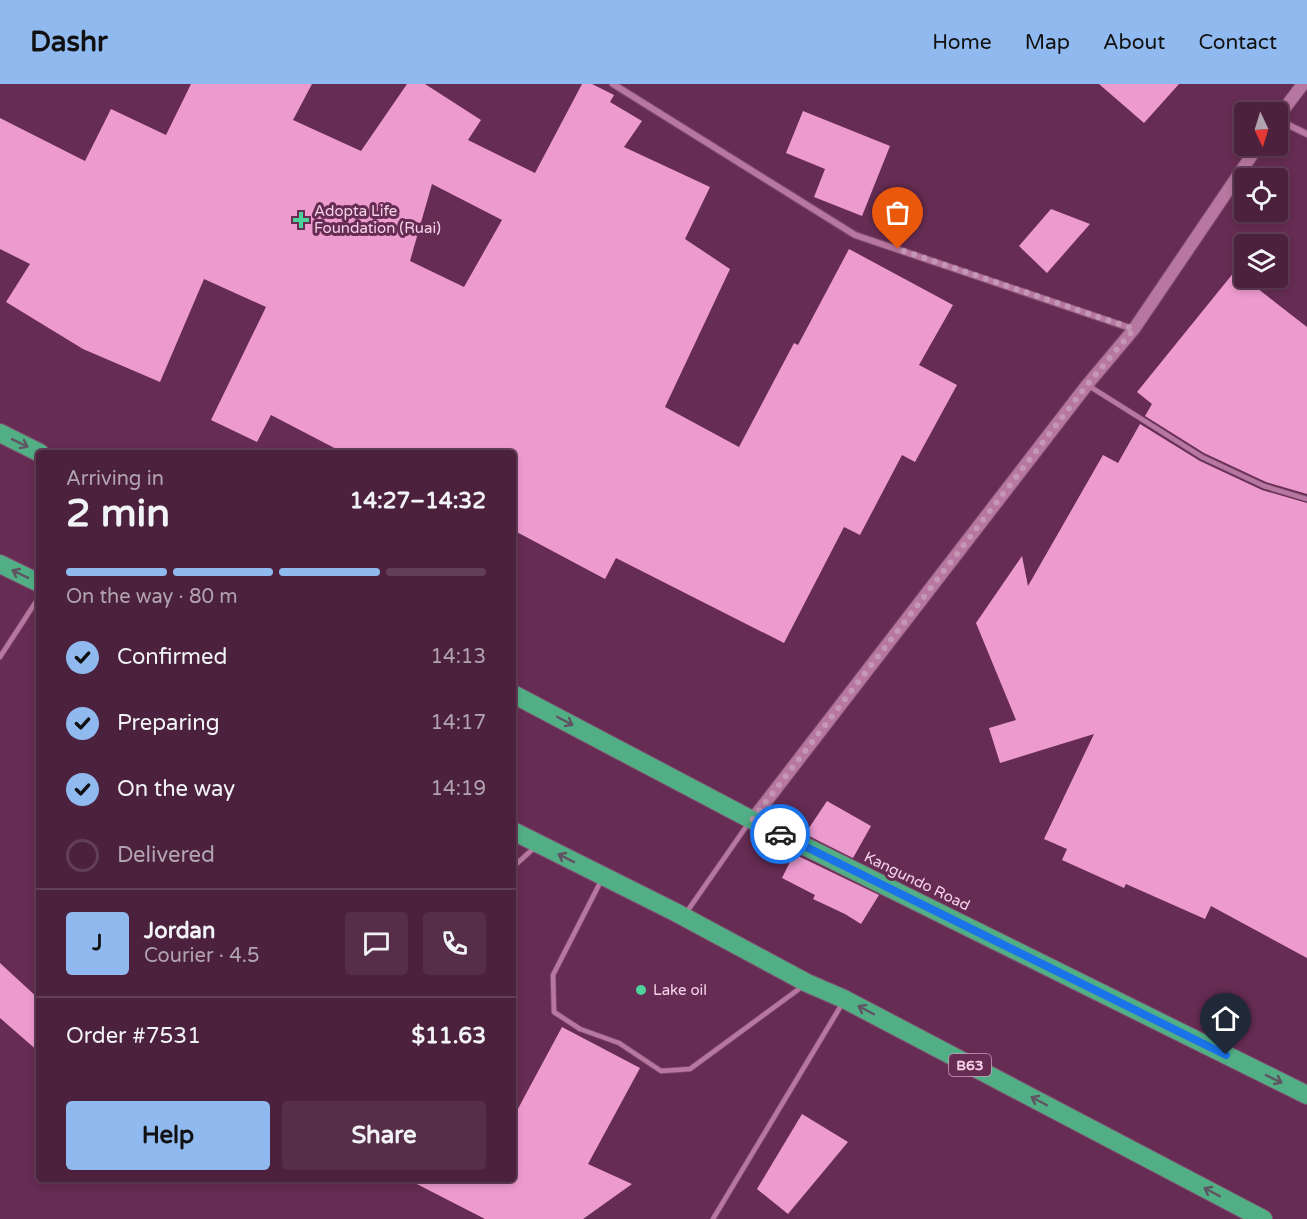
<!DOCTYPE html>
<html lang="en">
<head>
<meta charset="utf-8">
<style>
  :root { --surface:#4c213e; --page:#562e49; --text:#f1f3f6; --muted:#b2a3b0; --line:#633e58; --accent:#90b9f0 }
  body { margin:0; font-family:"Varela Round",sans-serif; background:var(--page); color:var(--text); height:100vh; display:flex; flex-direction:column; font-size:22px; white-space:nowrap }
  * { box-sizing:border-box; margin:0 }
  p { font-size:20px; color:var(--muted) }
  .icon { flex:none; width:33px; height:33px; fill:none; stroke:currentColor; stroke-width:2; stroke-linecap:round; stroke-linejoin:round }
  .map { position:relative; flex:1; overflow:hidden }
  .drawer { position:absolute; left:36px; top:366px; width:480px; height:732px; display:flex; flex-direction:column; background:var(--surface); border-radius:6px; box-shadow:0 3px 9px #0003,0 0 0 2px var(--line) }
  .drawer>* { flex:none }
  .needle { width:39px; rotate:176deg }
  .fabs { position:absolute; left:1234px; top:18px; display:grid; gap:12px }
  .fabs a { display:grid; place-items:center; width:54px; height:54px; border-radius:6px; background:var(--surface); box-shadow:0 3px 9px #0003,0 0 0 2px var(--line); font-size:30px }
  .pin { position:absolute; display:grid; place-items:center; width:51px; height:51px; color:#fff; margin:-62px -26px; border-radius:50% 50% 50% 0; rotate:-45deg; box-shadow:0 0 6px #0007 }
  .pin .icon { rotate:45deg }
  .courier { position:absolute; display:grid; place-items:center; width:60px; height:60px; margin:-30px; border:4px solid #1a73e8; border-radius:50%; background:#fff; color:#222; box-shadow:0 2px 8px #0007 }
  .headline em { font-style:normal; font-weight:700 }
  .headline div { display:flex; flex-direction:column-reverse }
  .headline { display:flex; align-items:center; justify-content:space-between; height:102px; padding:0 30px }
  h1 { font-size:39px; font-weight:700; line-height:45px }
  .bar { display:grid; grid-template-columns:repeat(4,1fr); gap:9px 6px; align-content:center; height:72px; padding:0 30px }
  .bar i { height:8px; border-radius:4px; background:var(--line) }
  .bar .current { background:var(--accent) }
  .bar p { grid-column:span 4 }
  .line { display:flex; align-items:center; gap:15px; padding:0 30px; border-top:2px solid var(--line) }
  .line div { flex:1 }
  .round { display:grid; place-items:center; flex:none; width:63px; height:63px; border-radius:6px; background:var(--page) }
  ol { padding:0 30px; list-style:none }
  li { display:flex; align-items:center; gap:18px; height:66px }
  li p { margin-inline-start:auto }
  li .icon { padding:6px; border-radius:50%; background:var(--accent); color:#111; stroke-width:4 }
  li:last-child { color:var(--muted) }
  li i { width:33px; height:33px; border:3px solid var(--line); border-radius:50% }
  .primary-button { display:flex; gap:12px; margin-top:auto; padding:12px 30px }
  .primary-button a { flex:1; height:69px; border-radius:6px; background:var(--accent); color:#111; font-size:24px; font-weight:700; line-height:69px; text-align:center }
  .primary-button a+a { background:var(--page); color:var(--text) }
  header { display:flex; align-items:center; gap:36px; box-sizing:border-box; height:84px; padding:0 30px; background:var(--accent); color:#111 }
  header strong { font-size:28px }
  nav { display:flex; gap:33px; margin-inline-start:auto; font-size:21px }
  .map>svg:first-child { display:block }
  .building { fill:#ed9bcf; fill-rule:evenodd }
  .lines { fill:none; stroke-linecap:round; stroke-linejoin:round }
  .lane-casing { stroke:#804e70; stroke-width:6 }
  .street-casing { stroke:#804e70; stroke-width:8 }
  .secondary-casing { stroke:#804e70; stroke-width:14 }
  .highway-casing { stroke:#804e70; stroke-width:20 }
  .lane { stroke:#b877a0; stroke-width:4.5 }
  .street { stroke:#b877a0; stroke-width:6 }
  .secondary { stroke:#b877a0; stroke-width:12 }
  .highway { stroke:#52af85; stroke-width:18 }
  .oneway { stroke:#605362 }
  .done { stroke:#c498b4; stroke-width:6; stroke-dasharray:0 10.8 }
  .route { stroke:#1a73e8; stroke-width:8 }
  .poi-dot { fill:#4dd39a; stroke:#662c53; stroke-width:2 }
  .labels { text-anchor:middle; stroke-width:6; stroke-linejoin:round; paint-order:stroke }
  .shield { fill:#662c53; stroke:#cba0bb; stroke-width:1.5 }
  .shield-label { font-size:14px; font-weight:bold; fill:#f6d2e8 }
  .poi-label { font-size:15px; fill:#f6d2e8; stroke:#662c53; text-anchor:start }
  .street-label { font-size:15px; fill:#f6d2e8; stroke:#662c53 }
</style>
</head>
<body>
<header>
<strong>Dashr</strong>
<nav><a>Home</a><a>Map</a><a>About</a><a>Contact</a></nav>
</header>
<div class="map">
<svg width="1307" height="1135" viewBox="0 0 1307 1135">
  <rect width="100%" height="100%" fill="#662c53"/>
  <!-- building -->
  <g class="building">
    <path d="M 191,0 L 312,0 L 293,36 L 361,67 L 407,0 L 425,0 L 481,36 L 468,56 L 535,89 L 582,0 L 592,0 L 614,11 L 610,18 L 642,37 L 624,63 L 710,103 L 685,155 L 730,185 L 665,323 L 739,363 L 794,259 L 798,261 L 849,165 L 953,221 L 919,281 L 957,301 L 915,378 L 902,371 L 860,451 L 844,443 L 784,559 L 616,474 L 605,495 L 513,446 L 513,369 L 344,369 L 271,331 L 257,358 L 211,336 L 266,223 L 204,195 L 160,298 L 83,265 L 6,218 L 30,180 L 0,165 L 0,34 L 85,77 L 111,25 L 166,51 ZM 432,100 L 502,136 L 464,203 L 410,177 Z"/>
    <path d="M 1099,0 L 1179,0 L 1144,39 Z"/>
    <path d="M 803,27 L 890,62 L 862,132 L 814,113 L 825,85 L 786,69 Z"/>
    <path d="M 1051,125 L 1090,140 L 1047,189 L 1019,162 Z"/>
    <path d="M 1235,187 L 1307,243 L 1307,410 L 1266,398 L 1204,369 L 1145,332 L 1152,320 L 1137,308 Z"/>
    <path d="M 1140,340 L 1200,377 L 1262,406 L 1307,419 L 1307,874 L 1211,822 L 1205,835 L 1126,800 L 1124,804 L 1062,776 L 1067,765 L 1044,755 L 1094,650 L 1000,679 L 989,644 L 1016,636 L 976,539 L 1022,472 L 1028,502 L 1103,371 L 1118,379 Z"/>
    <path d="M 827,717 L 871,742 L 853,774 L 805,750 Z"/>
    <path d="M 794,770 L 879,811 L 861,840 L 845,830 L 813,815 L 815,811 L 782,794 Z"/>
    <path d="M 0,879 L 39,915 L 39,968 L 0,934 Z"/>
    <path d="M 562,943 L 640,984 L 588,1080 L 632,1100 L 583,1135 L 485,1135 L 407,1095 L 513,1095 L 513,1034 Z"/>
    <path d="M 802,1030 L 848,1058 L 788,1130 L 757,1105 Z"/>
  </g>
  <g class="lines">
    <!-- lane casing -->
    <g class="lane-casing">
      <g id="lane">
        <path d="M 1089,302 L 1202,373 L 1264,402 L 1307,415"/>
        <path d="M 0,573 L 39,513"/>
        <path d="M 513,783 L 534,764"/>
        <path d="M 602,795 L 553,891 L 554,928 L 580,945 L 619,959 L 661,987 L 690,985 L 803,902"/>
        <path d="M 686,829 L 748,740"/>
        <path d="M 713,1135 L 842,920"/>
      </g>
    </g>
    <!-- street casing -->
    <g class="street-casing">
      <g id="street">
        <path d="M 613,0 L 855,151 L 1133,245"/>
        <path d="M 1278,36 L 1307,50"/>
      </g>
    </g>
    <!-- secondary casing -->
    <g class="secondary-casing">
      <g id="secondary">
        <path d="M 1278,33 L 1303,0"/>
        <path d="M 752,736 L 1087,301 L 1134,245 L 1258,62"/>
      </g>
    </g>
    <!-- highway casing -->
    <g class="highway-casing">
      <g id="highway">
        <path d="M 0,349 L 40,369"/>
        <path d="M 0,480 L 39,499"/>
        <path d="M 513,610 L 752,736 L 1307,1011"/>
        <path d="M 513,747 L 675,828 L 807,899 L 844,915 L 1263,1135"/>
      </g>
    </g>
    <!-- lane -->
    <use href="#lane" class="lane"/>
    <!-- street -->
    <use href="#street" class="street"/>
    <!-- secondary -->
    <use href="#secondary" class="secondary"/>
    <!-- highway -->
    <use href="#highway" class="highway"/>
  </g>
  <!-- one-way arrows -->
  <defs><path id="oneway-shaft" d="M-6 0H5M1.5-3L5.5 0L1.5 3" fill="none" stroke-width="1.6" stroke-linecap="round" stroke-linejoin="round" transform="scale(1.5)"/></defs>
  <g class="oneway">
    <use href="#oneway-shaft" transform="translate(20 359) rotate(26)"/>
    <use href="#oneway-shaft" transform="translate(20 490) rotate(-154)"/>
    <use href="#oneway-shaft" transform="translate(565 637) rotate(28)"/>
    <use href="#oneway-shaft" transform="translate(566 774) rotate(-153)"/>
    <use href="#oneway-shaft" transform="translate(866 926) rotate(-152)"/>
    <use href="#oneway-shaft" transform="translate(1274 995) rotate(26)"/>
    <use href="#oneway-shaft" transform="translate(1039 1017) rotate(-152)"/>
    <use href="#oneway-shaft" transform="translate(1212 1108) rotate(-152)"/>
  </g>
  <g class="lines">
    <!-- done -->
    <path class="done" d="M 780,750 L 752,736 L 1087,301 L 1134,245 L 898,165"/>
    <!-- route -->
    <path class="route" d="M 780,750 L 1226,971"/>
  </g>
  <!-- markers -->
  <g class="poi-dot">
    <path d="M298 127h6v6h6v6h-6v6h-6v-6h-6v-6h6z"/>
    <circle cx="641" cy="906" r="6"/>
  </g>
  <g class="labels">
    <!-- shield labels -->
    <rect class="shield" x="949" y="970" width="42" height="22" rx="4.5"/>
    <g class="shield-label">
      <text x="970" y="986">B63</text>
    </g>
    <!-- poi labels -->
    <g class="poi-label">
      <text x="314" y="132">Adopta Life<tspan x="314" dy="17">Foundation (Ruai)</tspan></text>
      <text x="653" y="911">Lake oil</text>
    </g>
    <!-- street labels -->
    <g class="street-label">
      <text transform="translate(917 797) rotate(26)" y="5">Kangundo Road</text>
    </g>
  </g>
</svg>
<div class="fabs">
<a><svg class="needle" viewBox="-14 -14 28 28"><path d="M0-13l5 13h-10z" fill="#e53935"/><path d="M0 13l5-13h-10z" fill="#b2a3b0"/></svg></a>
<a><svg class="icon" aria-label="locate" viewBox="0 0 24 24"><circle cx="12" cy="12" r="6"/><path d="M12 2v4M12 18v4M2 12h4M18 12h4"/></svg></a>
<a><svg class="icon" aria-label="layers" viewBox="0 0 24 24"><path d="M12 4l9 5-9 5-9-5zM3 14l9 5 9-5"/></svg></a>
</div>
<div class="pin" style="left:898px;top:165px;background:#ea580c"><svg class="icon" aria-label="bag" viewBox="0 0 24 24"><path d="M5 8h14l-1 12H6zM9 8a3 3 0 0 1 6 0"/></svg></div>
<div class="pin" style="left:1226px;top:971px;background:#1f2937"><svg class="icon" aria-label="home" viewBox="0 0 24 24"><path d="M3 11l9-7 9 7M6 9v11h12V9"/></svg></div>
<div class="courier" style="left:780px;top:750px"><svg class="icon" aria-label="car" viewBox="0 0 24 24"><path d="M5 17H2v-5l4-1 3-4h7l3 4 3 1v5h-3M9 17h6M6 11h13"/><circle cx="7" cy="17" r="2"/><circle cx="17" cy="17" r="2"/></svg></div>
<section class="drawer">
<div class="headline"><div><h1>2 min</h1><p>Arriving in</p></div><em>14:27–14:32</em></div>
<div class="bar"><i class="current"></i><i class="current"></i><i class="current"></i><i></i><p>On the way · 80 m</p></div>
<ol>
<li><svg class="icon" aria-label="check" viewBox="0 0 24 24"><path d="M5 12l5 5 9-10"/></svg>Confirmed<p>14:13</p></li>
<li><svg class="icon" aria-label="check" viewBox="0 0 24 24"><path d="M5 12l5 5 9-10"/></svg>Preparing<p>14:17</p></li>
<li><svg class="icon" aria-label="check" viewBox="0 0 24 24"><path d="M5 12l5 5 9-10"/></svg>On the way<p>14:19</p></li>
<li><i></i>Delivered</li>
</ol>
<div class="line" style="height:108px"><b class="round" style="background:var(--accent);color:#111">J</b><div><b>Jordan</b><p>Courier · 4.5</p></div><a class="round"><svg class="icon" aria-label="chat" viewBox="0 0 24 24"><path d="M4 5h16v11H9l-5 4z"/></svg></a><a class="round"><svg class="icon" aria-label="phone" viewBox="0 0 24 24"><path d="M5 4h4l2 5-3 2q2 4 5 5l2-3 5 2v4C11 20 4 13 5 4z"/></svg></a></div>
<div class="line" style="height:78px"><div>Order #7531</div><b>$11.63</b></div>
<div class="primary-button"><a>Help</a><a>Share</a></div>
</section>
</div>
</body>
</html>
